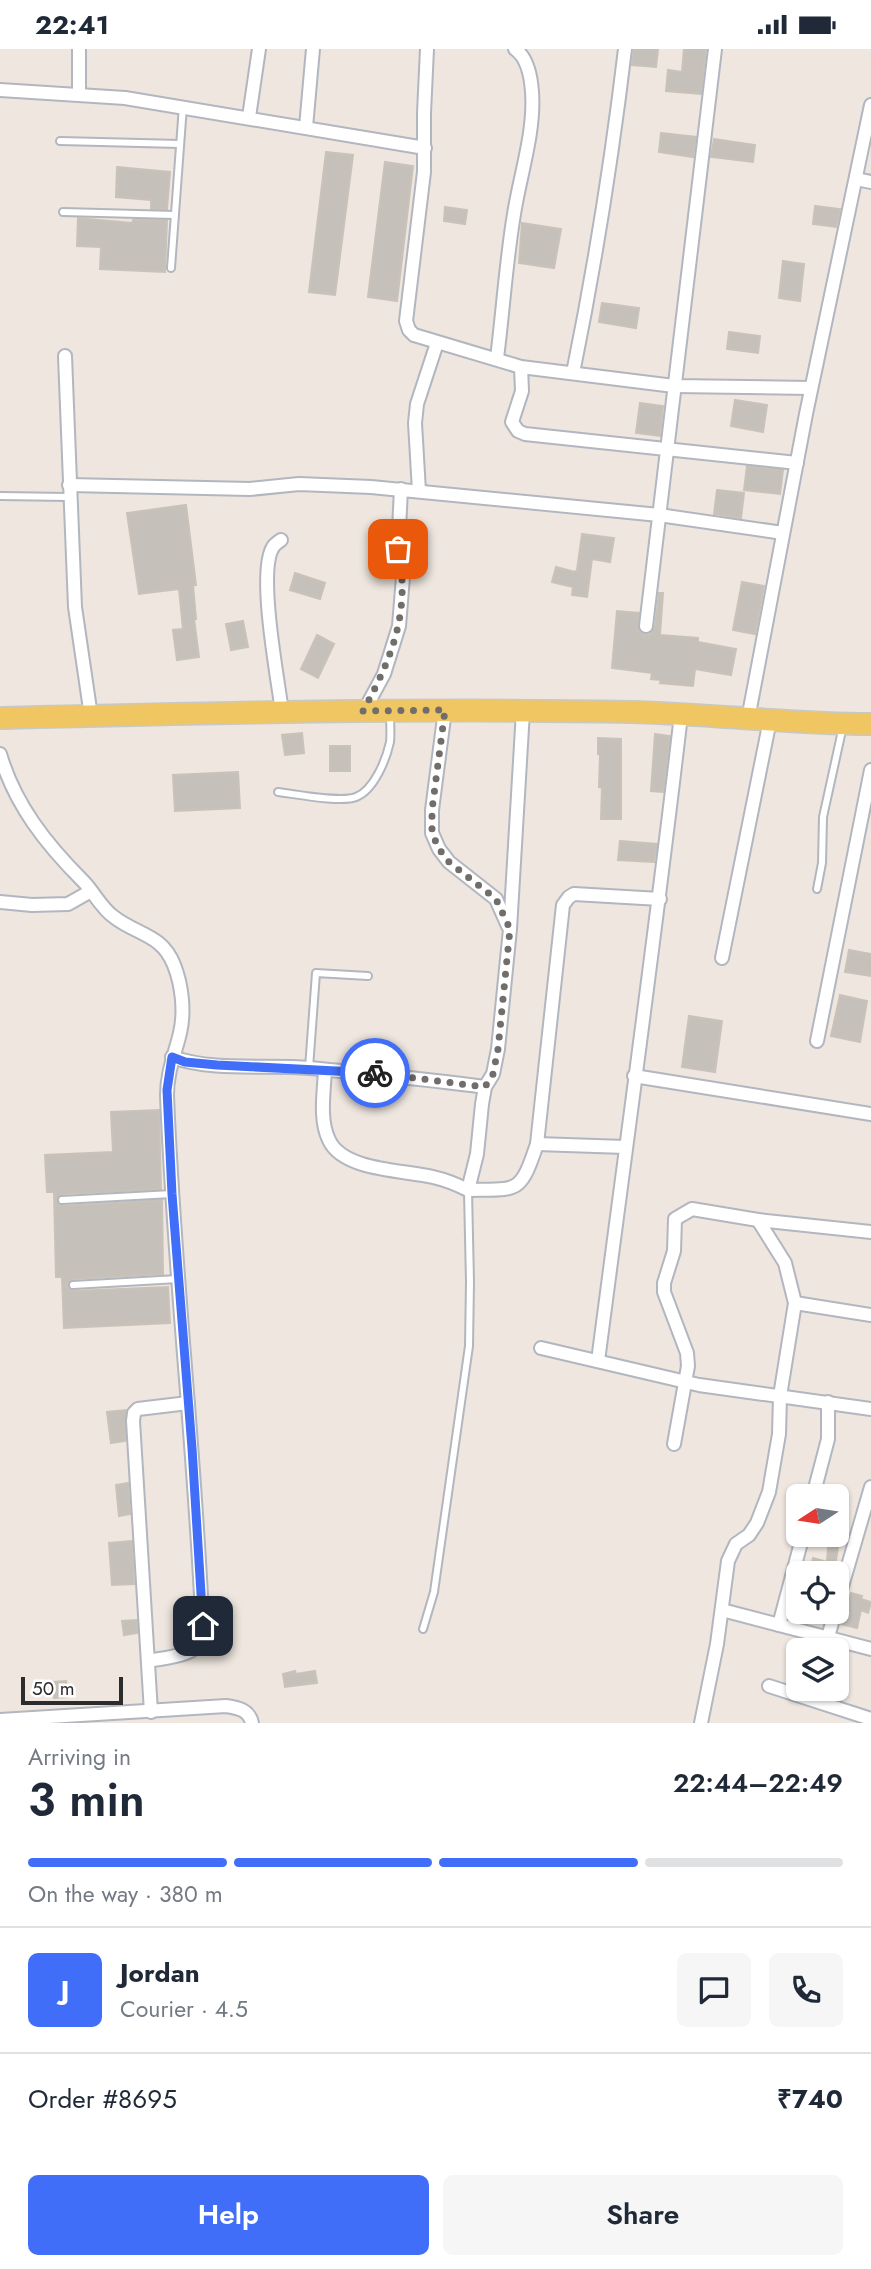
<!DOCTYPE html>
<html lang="en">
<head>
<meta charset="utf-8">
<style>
  :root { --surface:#fff; --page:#f6f6f7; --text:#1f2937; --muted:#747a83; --line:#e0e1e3; --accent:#416ef9 }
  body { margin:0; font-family:Jost,sans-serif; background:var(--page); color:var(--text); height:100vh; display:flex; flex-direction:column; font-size:26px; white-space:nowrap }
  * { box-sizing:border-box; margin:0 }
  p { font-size:23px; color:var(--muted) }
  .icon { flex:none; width:38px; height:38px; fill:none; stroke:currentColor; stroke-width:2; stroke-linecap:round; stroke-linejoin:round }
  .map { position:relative; height:1674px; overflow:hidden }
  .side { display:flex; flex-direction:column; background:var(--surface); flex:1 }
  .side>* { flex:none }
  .needle { width:46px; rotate:258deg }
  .buttons { position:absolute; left:786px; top:1435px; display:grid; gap:14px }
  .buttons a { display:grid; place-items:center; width:63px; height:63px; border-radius:10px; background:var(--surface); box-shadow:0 2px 5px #0004; font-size:35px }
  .scale { position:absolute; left:21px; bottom:18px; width:102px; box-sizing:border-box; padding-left:7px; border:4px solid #2c2c2c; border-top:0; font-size:19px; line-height:24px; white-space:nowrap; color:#2c2c2c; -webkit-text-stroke:5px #fff; paint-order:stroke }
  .pin { position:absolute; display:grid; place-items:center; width:60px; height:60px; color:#fff; margin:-30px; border-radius:14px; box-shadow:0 4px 10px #0006 }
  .courier { position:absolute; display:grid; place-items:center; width:70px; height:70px; margin:-35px; border:5px solid #416ef9; border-radius:50%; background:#fff; color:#222; box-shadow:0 2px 9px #0007 }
  .headline em { font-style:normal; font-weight:600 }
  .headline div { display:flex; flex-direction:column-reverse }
  .headline { display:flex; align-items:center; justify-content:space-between; height:119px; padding:0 28px }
  h1 { font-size:46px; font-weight:600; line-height:52px }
  .bar { display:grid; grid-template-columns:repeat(4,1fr); gap:10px 7px; align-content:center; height:84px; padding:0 28px }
  .bar i { height:9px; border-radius:5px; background:var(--line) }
  .bar .on { background:var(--accent) }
  .bar p { grid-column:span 4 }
  .line { display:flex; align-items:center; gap:18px; padding:0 28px; border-top:2px solid var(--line) }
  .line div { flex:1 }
  .round { display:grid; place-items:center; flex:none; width:74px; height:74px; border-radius:10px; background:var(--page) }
  .action { display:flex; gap:14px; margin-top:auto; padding:14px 28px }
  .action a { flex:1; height:80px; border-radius:10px; background:var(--accent); color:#fff; font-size:28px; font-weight:600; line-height:80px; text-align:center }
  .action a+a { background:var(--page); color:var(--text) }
  .status { display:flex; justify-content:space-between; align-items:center; height:49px; padding:0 35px; background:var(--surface); direction:ltr }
  .status svg { height:19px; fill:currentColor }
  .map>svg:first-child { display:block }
  .building { fill:#c6c0bb; stroke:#c9c2b8; stroke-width:2 }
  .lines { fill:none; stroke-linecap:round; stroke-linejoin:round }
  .lane-casing { stroke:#b2b6bf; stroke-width:10 }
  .street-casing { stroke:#b2b6bf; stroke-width:16 }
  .primary-casing { stroke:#c8c8c8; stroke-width:24 }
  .lane { stroke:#fff; stroke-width:6 }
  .street { stroke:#fff; stroke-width:12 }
  .primary { stroke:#f0c662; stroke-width:21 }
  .done { stroke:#706d6b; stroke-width:7; stroke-dasharray:0 12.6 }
  .route { stroke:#416ef9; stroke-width:9 }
</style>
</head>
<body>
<div class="status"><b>22:41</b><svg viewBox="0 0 49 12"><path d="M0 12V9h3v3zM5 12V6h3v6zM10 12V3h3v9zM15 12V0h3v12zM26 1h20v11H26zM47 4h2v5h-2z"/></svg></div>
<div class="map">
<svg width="871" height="1674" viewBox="0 0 871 1674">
  <rect width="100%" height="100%" fill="#eee6df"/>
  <!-- building -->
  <g class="building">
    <path d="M 634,0 L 658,0 L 656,18 L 632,16 Z"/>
    <path d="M 684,0 L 706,0 L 701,45 L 666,42 L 668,21 L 682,23 Z"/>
    <path d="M 661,84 L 696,88 L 693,108 L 659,103 Z"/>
    <path d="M 714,90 L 755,96 L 753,113 L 711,108 Z"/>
    <path d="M 326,103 L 353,106 L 335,246 L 309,243 Z"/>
    <path d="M 385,113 L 413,117 L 397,252 L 368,248 Z"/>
    <path d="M 117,118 L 170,123 L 167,160 L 151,160 L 151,151 L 116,148 Z"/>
    <path d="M 815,157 L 840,160 L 836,178 L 813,175 Z"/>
    <path d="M 445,158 L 467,161 L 465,175 L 444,172 Z"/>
    <path d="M 78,169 L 132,174 L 133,171 L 167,171 L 165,223 L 100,220 L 101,198 L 77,197 Z"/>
    <path d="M 522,174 L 561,180 L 554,219 L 519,214 Z"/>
    <path d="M 783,212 L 804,215 L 800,252 L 779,249 Z"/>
    <path d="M 602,254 L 639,259 L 636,279 L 599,273 Z"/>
    <path d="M 729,283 L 760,287 L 758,304 L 727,300 Z"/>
    <path d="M 735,351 L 767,356 L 763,383 L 731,377 Z"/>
    <path d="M 640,354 L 663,357 L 660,387 L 636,384 Z"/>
    <path d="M 747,417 L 783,421 L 780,445 L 744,441 Z"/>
    <path d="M 717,441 L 744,444 L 741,469 L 714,465 Z"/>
    <path d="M 186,456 L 196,536 L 193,536 L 196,570 L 194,570 L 199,608 L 177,611 L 173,581 L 183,580 L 179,540 L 139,545 L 127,464 Z"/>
    <path d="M 582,485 L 614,489 L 610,513 L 592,510 L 587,548 L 572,546 L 573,538 L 552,533 L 556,518 L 575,523 L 577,521 Z"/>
    <path d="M 295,524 L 325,534 L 320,550 L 290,541 Z"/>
    <path d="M 742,533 L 764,537 L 755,585 L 733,581 Z"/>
    <path d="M 659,544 L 663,544 L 660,586 L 698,589 L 698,593 L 736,600 L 731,626 L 695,620 L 693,637 L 660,634 L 661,631 L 651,630 L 652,624 L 612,619 L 617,562 L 639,564 L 638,581 L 644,586 L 650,585 L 655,578 Z"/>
    <path d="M 243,572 L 248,598 L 231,601 L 226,575 Z"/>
    <path d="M 317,586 L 334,595 L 318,629 L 301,620 Z"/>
    <path d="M 302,684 L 304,704 L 285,706 L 282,686 Z"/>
    <path d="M 655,685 L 670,687 L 663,743 L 651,742 Z"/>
    <path d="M 598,689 L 621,690 L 621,770 L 601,770 L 602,739 L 599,738 L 600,705 L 598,705 Z"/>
    <rect x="330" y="697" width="20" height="25"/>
    <path d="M 238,723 L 240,759 L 175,762 L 173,726 Z"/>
    <path d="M 620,792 L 657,795 L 654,813 L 618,811 Z"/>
    <path d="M 849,901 L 871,905 L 871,927 L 845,923 Z"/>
    <path d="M 840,946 L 867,952 L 860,993 L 831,987 Z"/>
    <path d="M 689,967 L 722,972 L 715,1023 L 682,1018 Z"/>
    <path d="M 159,1061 L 161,1140 L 62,1145 L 56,1151 L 58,1155 L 62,1157 L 162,1151 L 163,1225 L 73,1230 L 68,1233 L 67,1237 L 73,1242 L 168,1238 L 170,1274 L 64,1279 L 62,1228 L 56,1228 L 54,1143 L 47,1143 L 45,1106 L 113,1103 L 111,1063 Z"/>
    <path d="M 126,1361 L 125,1392 L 111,1394 L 107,1363 Z"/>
    <path d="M 128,1434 L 130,1465 L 119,1467 L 116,1436 Z"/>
    <path d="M 829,1486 L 840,1486 L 834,1524 L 809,1524 L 813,1509 L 827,1513 Z"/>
    <path d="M 132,1492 L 134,1535 L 112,1536 L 109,1494 Z"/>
    <path d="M 851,1544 L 862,1547 L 861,1550 L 871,1553 L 868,1564 L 861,1561 L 857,1579 L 841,1575 Z"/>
    <path d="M 137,1571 L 137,1584 L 124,1586 L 122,1572 Z"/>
    <path d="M 295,1622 L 296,1625 L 315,1622 L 317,1634 L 285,1638 L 283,1625 Z"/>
    <path d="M 66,1632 L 68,1648 L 54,1649 L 53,1633 Z"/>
  </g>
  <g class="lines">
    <!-- lane casing -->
    <g class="lane-casing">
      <g id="lane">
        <path d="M 60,92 L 180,95"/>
        <path d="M 63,163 L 175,166"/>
        <path d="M 171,219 L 183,57"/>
        <path d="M 0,447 L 69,448"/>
        <path d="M 278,743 C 295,745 341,754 356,748 C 374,741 386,711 390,693 C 391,684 390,674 390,665"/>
        <path d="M 817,840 L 822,814 L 823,768 L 843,677"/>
        <path d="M 309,1019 L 316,924 L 368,927"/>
        <path d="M 62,1151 L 172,1145"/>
        <path d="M 73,1236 L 178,1230"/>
        <path d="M 423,1580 L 434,1543 L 469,1297 L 470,1233 L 468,1142"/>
      </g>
    </g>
    <!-- street casing -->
    <g class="street-casing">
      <g id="street">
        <path d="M 427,0 L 424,64 L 424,123 L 406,272 L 409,281 L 414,286 L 521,318 L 674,337 L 811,339"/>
        <path d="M 0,41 L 125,49 L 425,99"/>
        <path d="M 79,44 L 79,0"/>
        <path d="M 249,68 L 259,0"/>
        <path d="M 306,78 L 313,0"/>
        <path d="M 856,130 L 871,133"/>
        <path d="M 65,307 L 75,558 L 91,667"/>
        <path d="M 497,309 C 503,262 506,213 514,165 C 520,126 535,83 532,43 C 531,28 528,9 515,0"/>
        <path d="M 521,318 L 522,342 L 512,373 L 518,382 L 525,385 L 797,414"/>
        <path d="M 573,324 C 595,216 612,109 625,0"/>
        <path d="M 69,436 L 250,440 L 299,435 L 371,438 L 659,466 L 783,484"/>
        <path d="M 419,442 L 415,374 L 417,355 L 437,294"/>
        <path d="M 281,491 C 278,493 275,495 273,498 C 257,523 278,630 282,663"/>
        <path d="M 646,577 L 715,0"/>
        <path d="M 445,661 L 432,761 L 432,784 L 439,800 L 449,813 L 496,850 L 508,877"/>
        <path d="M 364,662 L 384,625 L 399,577 L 403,528 L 398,500 L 401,440"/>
        <path d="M 523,662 L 510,880 L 498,1000 L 493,1025 L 485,1038 L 482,1055 L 477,1105 L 468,1141 C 518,1140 520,1146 537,1095 L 563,856 L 569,848 L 574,845 L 660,850"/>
        <path d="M 748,670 L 806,365 L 871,56"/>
        <path d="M 0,705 C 15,756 46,795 83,832 C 94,843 101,859 114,868 C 137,886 162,885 174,916 C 182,936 185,963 180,984 C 175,1005 167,1023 167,1046 C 174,1228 196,1408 203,1590 C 193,1608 168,1608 148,1612"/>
        <path d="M 0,853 L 32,856 L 68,855 L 91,842"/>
        <path d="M 722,909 L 770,671"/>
        <path d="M 817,992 L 871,721"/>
        <path d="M 172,1008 C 215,1023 265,1015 310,1019 C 369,1025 427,1030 485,1038"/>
        <path d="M 325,1021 C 324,1043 319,1071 329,1091 C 343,1122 404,1121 433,1128 C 446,1131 456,1135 468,1141"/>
        <path d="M 634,1027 L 871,1065"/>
        <path d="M 537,1095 L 625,1098"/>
        <path d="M 795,1254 L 871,1266"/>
        <path d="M 541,1299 L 699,1336 L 871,1360"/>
        <path d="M 598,1312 C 626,1097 656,882 681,666"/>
        <path d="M 674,1395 L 688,1317 L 687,1304 L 664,1243 L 664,1234 L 674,1202 L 675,1170 L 692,1160 L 758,1171 L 871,1183"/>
        <path d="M 813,1447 L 828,1390 L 828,1353"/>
        <path d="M 836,1558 L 871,1438"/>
        <path d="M 722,1561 L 871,1600"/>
        <path d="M 779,1576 L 803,1486"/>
        <path d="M 828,1588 L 835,1563"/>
        <path d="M 769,1637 L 871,1670"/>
        <path d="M 151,1663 L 133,1372 L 134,1364 L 138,1360 L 188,1354"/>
        <path d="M 0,1671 L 226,1657 C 239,1659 249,1661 252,1674"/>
        <path d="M 701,1674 L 717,1595 L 728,1512 L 736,1495 L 749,1486 L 757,1474 L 769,1443 L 779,1385 L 780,1347 L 795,1254 L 785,1214 L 758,1171"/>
      </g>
    </g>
    <!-- primary casing -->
    <g class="primary-casing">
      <path id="primary" d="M 0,669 C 211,664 421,659 632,663 C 712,665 791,675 871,675"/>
    </g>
    <!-- lane -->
    <use href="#lane" class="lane"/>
    <!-- street -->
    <use href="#street" class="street"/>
    <!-- primary -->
    <use href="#primary" class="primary"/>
  </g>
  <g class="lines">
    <!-- done -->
    <path class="done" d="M 375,1024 L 485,1038 L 493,1025 L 498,1000 L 510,880 L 496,850 L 449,813 L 439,800 L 432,784 L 432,761 L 445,661 L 363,662 C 392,609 411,562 398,500"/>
    <!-- route -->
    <path class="route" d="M 203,1577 L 192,1399 L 172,1145 L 167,1041 L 172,1008 L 185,1013 L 217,1016 L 375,1024"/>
  </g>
</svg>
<div class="buttons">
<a><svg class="needle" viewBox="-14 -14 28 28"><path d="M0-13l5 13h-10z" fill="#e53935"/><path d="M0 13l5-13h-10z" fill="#747a83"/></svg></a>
<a><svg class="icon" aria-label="locate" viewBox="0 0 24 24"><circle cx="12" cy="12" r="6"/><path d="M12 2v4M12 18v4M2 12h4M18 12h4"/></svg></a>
<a><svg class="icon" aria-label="layers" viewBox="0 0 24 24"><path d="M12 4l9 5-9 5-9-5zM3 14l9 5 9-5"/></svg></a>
</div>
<div class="scale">50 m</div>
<div class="pin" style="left:398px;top:500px;background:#ea580c"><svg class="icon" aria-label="bag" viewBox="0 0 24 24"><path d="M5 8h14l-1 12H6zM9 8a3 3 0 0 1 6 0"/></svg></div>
<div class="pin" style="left:203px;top:1577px;background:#1f2937"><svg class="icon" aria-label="home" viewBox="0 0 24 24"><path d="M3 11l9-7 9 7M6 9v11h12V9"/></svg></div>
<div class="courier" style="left:375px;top:1024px"><svg class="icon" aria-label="bike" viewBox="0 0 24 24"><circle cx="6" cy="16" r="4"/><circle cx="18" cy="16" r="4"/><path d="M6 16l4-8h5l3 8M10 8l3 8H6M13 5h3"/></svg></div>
</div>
<section class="side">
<div class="headline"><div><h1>3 min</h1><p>Arriving in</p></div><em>22:44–22:49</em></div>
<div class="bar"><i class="on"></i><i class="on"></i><i class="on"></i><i></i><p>On the way · 380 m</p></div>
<div class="line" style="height:126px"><b class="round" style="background:var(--accent);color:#fff">J</b><div><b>Jordan</b><p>Courier · 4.5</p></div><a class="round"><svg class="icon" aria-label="chat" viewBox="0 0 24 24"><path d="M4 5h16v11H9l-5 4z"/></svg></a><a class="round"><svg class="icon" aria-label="phone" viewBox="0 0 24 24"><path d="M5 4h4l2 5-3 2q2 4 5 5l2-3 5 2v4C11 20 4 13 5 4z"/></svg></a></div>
<div class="line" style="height:91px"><div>Order #8695</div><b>₹740</b></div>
<div class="action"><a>Help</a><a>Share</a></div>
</section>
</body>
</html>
